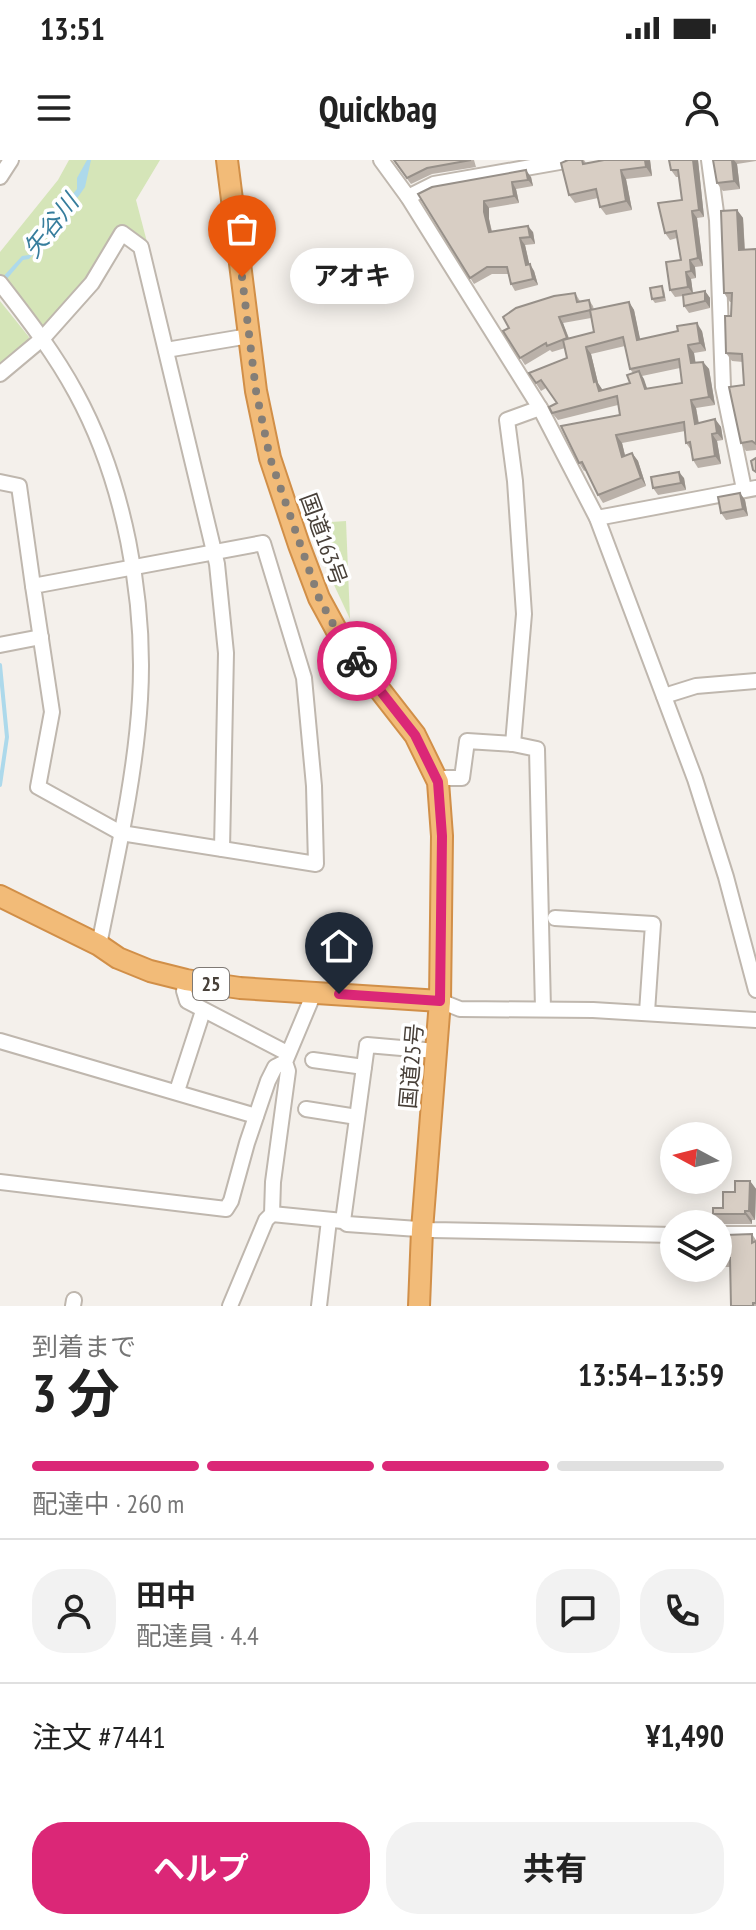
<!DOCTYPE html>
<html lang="ja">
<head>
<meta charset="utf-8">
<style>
  :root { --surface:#fff; --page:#f2f2f2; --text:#222; --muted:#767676; --line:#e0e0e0; --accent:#db2777 }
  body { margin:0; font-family:"PT Sans Narrow","Noto Sans JP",sans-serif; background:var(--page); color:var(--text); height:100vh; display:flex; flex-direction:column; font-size:30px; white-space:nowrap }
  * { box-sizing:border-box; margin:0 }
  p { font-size:26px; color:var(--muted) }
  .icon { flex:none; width:44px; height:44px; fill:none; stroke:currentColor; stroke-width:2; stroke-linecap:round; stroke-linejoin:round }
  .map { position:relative; height:1146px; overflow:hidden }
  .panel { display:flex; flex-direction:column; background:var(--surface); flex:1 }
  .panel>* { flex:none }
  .needle { width:52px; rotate:277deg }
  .buttons { position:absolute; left:660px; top:962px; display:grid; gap:16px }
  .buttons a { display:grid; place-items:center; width:72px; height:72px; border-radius:50%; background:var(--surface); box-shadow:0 4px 20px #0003; font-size:40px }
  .pin { position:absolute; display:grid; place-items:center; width:68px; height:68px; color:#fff; margin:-82px -34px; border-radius:50% 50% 50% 0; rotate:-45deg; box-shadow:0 0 8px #0007 }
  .pin .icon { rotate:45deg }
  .courier { position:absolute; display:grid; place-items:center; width:80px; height:80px; margin:-40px; border:6px solid #db2777; border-radius:50%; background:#fff; color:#222; box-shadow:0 2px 10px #0007 }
  .bubble { position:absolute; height:56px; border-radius:28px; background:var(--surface); box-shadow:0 4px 20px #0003; font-size:26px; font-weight:700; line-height:56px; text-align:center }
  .summary em { font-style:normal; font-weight:700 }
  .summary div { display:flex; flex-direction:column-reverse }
  .summary { display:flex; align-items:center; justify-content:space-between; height:136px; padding:0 32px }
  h1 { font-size:52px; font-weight:700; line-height:60px }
  .bar { display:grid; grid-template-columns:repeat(4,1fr); gap:12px 8px; align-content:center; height:96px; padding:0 32px }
  .bar i { height:10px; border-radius:6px; background:var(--line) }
  .bar .active { background:var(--accent) }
  .bar p { grid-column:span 4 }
  .line { display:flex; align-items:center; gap:20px; padding:0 32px; border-top:2px solid var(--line) }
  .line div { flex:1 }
  .round { display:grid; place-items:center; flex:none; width:84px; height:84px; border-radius:32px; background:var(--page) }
  .action { display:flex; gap:16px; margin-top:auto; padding:16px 32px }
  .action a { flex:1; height:92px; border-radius:32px; background:var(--accent); color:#fff; font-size:32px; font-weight:700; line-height:92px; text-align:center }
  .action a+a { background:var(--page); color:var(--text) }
  .status { display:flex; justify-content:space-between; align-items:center; height:56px; padding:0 40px; background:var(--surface); direction:ltr }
  .status svg { height:22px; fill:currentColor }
  header { display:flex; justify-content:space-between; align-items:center; height:104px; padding:0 32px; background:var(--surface); font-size:36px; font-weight:700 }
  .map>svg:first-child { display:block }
  .green { fill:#d5e5b8 }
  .water { fill:#add9eb }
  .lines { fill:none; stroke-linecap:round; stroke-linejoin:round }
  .stream { stroke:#add9eb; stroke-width:4 }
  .minor-casing { stroke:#bfb7ae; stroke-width:18 }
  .highway-casing { stroke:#d18f48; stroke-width:24 }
  .minor { stroke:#fff; stroke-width:14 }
  .highway { stroke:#f2bb78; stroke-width:20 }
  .wall { fill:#bab1a9; fill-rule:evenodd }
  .shaded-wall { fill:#979089 }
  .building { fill:#d8cec4; stroke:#979089; stroke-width:2; fill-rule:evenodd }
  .done { stroke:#847e77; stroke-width:8; stroke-dasharray:0 14.4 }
  .route { stroke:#db2777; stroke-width:10 }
  .labels { text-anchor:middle; stroke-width:7; stroke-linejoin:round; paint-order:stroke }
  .shield { fill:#fff; stroke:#7f7974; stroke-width:2 }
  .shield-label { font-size:20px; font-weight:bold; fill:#484039 }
  .street-label { font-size:22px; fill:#484039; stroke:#fff }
  .water-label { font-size:24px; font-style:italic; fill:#367d9c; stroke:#fff }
</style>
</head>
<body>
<div class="status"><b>13:51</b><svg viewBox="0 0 49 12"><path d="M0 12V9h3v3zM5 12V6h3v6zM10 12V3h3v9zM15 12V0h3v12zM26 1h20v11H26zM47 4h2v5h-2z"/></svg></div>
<header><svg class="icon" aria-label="menu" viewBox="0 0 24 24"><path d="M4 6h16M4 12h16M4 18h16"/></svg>Quickbag<svg class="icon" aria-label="person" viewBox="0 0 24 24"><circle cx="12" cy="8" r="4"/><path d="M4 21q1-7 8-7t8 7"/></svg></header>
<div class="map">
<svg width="756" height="1146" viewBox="0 0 756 1146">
  <rect width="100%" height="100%" fill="#f4f0eb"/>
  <!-- green -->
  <g class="green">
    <path d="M 69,0 L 160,0 L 136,40 L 147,82 L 122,64 L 88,116 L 42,168 L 0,119 L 0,92 L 58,20 Z"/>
    <path d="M 377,117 L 381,132 L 345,143 L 342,127 Z"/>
    <path d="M 0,141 L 29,177 L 28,183 L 0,206 Z"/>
    <path d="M 346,361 L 350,459 L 319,393 L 310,366 L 316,363 Z"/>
  </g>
  <!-- water -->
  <path class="water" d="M 87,0 L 91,0 L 85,27 L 78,37 L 65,49 L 39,88 L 29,99 L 23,100 L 0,127 L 0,120 L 22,96 L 29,95 L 38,83 L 37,77 L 77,29 L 77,18 Z"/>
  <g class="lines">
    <!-- stream -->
    <path class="stream" d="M 0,505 L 7,577 L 0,625"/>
    <!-- minor casing -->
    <g class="minor-casing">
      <g id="minor">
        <path d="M 381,0 L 408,37 L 540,248 L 597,358 L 695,619 L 726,717 L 756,830"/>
        <path d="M 709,0 L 717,60 L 723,227 L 744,329"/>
        <path d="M 0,17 L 11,0"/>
        <path d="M 408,37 L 434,24 L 571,0"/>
        <path d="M 0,123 C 28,159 55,194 76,233 C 124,321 146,439 140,539 C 135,622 115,704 99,785"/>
        <path d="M 166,190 L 249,176"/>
        <path d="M 0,214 L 43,178 L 92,123 L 122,73 L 141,87 L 217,404 L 226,493 L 222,689"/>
        <path d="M 0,322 L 19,326 L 33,426"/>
        <path d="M 597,358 L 756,328"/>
        <path d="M 263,383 L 304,518 L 314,626 L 316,704 L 121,673 L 38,627 L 52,552 L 33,426 Z"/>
        <path d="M 0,485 L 41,477"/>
        <path d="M 664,536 L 696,526 L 756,521"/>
        <path d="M 513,584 L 524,454 L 515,321 L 507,260 L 540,248"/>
        <path d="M 438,622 L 445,618 L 462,618 L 467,581 L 513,584 L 537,589 L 543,849"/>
        <path d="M 555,758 L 653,764 L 647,852"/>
        <path d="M 186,820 L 184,831 L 187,841 L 287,893"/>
        <path d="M 440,841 L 460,849 L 593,850 L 756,860"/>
        <path d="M 0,881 L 256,956"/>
        <path d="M 313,900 L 364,907"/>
        <path d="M 177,931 L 203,851"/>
        <path d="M 306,949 L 357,957"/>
        <path d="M 0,1022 L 226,1049 L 231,1041 L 247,983 L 268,921 L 275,907 L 285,902"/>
        <path d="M 272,1054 L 343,1061 L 347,1064 L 432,1070 L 674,1075"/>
        <path d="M 343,1061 L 367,885 L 436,891"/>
        <path d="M 718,1074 L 756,1074"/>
        <path d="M 73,1146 L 74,1140"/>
        <path d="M 230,1146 L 266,1060 L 272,1054 L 273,1022 L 288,911 L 285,902 L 314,833"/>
        <path d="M 319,1146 L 329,1060"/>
      </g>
    </g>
    <!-- highway casing -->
    <g class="highway-casing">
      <g id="highway">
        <path d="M 227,0 L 256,231 L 270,298 L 299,385 L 319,438 L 344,484 L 415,575 L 438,622 L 442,676 L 440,841 L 422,1070 L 419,1146"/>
        <path d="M 0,736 L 99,785 L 118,798 L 150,811 L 186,820 L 240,828 L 440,841"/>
      </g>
    </g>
    <!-- minor -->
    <use href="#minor" class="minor"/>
    <!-- highway -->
    <use href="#highway" class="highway"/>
  </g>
  <!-- wall -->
  <g class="wall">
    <path d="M 393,0 L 474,0 L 476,7 L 432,14 L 411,24 Z"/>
    <path d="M 568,0 L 584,0 L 586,3 L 604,0 L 650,0 L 652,16 L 626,19 L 632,50 L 606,55 L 600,47 L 598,38 L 575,43 L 569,35 Z"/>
    <path d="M 669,0 L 698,0 L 704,57 L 697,58 L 703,106 L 695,107 L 696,118 L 691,119 L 693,133 L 705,131 L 710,138 L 710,148 L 689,153 L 684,146 L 683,136 L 675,137 L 670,130 L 681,100 L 677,78 L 670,80 L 665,73 L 682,40 L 679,17 L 676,17 L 671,10 Z"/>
    <path d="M 713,0 L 756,0 L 756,1 L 737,4 L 740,29 L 723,31 L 717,23 Z"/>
    <path d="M 531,17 L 533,26 L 516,29 L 519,43 L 489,48 L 489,59 L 492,71 L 533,72 L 535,84 L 525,85 L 529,104 L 534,111 L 538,125 L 515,131 L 511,124 L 508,114 L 492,114 L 474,124 L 418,34 Z"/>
    <path d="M 737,50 L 743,58 L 745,90 L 756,89 L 756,290 L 746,291 L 741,283 L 744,225 L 743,202 L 732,201 L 726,193 L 731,156 L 732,142 L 730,142 L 724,133 Z"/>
    <path d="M 664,130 L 666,141 L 655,143 L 652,139 Z"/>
    <path d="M 575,133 L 580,141 L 589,140 L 593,146 L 594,150 L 629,142 L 634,150 L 640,180 L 702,171 L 706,191 L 694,193 L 695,203 L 703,202 L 709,209 L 715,245 L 696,248 L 699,263 L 715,259 L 721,267 L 723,280 L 717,281 L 721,304 L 698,308 L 693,300 L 691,290 L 686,283 L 685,271 L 622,283 L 625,295 L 632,293 L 638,301 L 646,326 L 603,343 L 598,335 L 586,310 L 584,311 L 579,303 L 620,255 L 618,245 L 558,260 L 552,253 L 557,243 L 546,228 L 541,231 L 529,213 L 567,198 L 565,188 L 552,192 L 550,190 L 525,205 L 503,171 ZM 591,158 L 594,172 L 569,178 L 563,163 ZM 625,186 L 630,209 L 633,213 L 630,223 L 602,230 L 598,223 L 591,194 ZM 680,208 L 682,223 L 647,229 L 642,216 Z"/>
    <path d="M 684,318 L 686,330 L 658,335 L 653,328 Z"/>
    <path d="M 740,333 L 745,340 L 748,356 L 726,360 L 721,353 Z"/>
    <path d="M 750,1021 L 756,1029 L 755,1060 L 752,1060 L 752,1064 L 720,1064 L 713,1054 L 723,1048 L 735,1032 Z"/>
    <path d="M 752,1074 L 756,1080 L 756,1146 L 731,1146 L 730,1107 L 724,1107 L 718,1098 L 726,1088 Z"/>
  </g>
  <!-- shaded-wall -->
  <g class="shaded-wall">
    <path d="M 645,0 L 650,0 L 652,16 L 646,7 Z"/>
    <path d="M 693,0 L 698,0 L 704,57 L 699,50 Z"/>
    <path d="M 732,0 L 734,0 L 737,4 L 740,29 L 734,21 Z"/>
    <path d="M 526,10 L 531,17 L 533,26 L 528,20 Z"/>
    <path d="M 621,10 L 626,19 L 632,50 L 626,41 Z"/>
    <path d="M 512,22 L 516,29 L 519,43 L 514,36 Z"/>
    <path d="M 484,41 L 489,48 L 489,59 L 493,79 L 489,72 L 484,52 Z"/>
    <path d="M 737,50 L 743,58 L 745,98 L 739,90 Z"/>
    <path d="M 692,51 L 697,58 L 703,106 L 698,98 Z"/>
    <path d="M 528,66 L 533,72 L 535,84 L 530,77 Z"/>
    <path d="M 520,78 L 525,85 L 531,111 L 526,105 Z"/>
    <path d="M 690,100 L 695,107 L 696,118 L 691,111 Z"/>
    <path d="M 530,104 L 534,111 L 538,125 L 533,119 Z"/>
    <path d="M 686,112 L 691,119 L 693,134 L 688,127 Z"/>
    <path d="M 705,131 L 710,138 L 710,148 L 705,141 Z"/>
    <path d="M 629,142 L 634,150 L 642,188 L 637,180 Z"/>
    <path d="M 559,157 L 563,163 L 571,185 L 567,178 Z"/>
    <path d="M 697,163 L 702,171 L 706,191 L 700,183 Z"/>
    <path d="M 688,185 L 694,193 L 697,211 L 691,203 Z"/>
    <path d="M 586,187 L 591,194 L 598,223 L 602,229 L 604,239 L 594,222 Z"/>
    <path d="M 703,202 L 709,209 L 715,245 L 709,237 Z"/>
    <path d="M 639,211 L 644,219 L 650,237 L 645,229 Z"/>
    <path d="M 691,240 L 696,248 L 700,272 L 695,264 Z"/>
    <path d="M 715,259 L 721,267 L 723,280 L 717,273 Z"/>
    <path d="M 712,274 L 717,281 L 721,304 L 715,296 Z"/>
    <path d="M 616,275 L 622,283 L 627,304 L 622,297 Z"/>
    <path d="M 632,293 L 638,301 L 646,326 L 641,318 Z"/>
    <path d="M 679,312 L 684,318 L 686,330 L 681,323 Z"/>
    <path d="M 740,333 L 745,340 L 748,356 L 743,349 Z"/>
    <path d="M 750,1021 L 756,1029 L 755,1060 L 749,1051 Z"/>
    <path d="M 745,1051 L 752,1060 L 752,1064 L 745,1054 Z"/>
  </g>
  <!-- building -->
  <g class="building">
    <path d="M 394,0 L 471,0 L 427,8 L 407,18 Z"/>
    <path d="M 568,0 L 582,0 L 583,4 L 604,0 L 645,0 L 646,7 L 621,10 L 626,41 L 600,47 L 596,29 L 569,35 L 561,3 Z"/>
    <path d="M 669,0 L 693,0 L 699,50 L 692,51 L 698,98 L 690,100 L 691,111 L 686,112 L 688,127 L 670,130 L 666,102 L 681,100 L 676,71 L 665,73 L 658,43 L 682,40 L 678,10 L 671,10 Z"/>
    <path d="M 713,0 L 732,0 L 734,21 L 717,23 Z"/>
    <path d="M 526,10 L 528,20 L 512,22 L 514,36 L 484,41 L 484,52 L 489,72 L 528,66 L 530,77 L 520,78 L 526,105 L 530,104 L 533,119 L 511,124 L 507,107 L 487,107 L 470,118 L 418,34 L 432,27 Z"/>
    <path d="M 737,50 L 739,90 L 756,89 L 756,284 L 752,281 L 741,283 L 729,227 L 744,225 L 742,194 L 726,193 L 725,156 L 731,156 L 732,133 L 724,133 L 721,51 Z"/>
    <path d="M 662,126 L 664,137 L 652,139 L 650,128 Z"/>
    <path d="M 705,131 L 705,141 L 684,146 L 683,135 Z"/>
    <path d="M 575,133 L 577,142 L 589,140 L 591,150 L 559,157 L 567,178 L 547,186 L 546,183 L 520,198 L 503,171 L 509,168 L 503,157 L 516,148 L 554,136 Z"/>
    <path d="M 629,142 L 637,180 L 678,171 L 677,166 L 697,163 L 700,183 L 688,185 L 691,203 L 703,202 L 709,237 L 691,240 L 695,264 L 715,259 L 717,273 L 712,274 L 715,296 L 693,300 L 690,282 L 686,283 L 684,262 L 616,275 L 622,297 L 632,293 L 641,318 L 598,335 L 582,302 L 579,303 L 561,266 L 620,255 L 617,236 L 552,253 L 549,247 L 557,243 L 541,220 L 536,223 L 529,213 L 567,198 L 563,180 L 594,172 L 590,150 ZM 623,177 L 630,209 L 679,199 L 682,223 L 645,229 L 639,211 L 627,215 L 630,223 L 599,231 L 596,221 L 594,222 L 586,187 Z"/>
    <path d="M 756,298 L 756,312 L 753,310 L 751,301 Z"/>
    <path d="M 679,312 L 681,323 L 653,328 L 651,317 Z"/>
    <path d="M 740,333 L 743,349 L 721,353 L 718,337 Z"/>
    <path d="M 735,1021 L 750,1021 L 749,1051 L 745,1051 L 745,1054 L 713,1054 L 713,1048 L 723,1048 L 723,1032 L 735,1032 Z"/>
    <path d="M 752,1074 L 752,1083 L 756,1081 L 756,1143 L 753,1143 L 753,1146 L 731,1146 L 730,1098 L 718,1098 L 718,1088 L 726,1088 L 726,1075 Z"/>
  </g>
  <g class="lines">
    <!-- done -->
    <path class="done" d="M 242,117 L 256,231 L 270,298 L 319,438 L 344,484 L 357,501"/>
    <!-- route -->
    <path class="route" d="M 339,834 L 440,841 L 442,676 L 438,622 L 415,575 L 357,501"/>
  </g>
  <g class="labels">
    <!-- shield labels -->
    <rect class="shield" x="193" y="808" width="36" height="32" rx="6"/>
    <g class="shield-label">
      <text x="211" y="831">25</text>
    </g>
    <!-- street labels -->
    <g class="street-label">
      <text transform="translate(324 379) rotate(70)" y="8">国道163号</text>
      <text transform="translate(411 906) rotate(-85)" y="8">国道25号</text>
    </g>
    <!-- water labels -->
    <g class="water-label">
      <text transform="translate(51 66) rotate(-52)" y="8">矢谷川</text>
    </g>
  </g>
</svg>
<div class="buttons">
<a><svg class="needle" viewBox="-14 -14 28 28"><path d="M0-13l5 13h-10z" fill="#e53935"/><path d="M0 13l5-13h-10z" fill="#767676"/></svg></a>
<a><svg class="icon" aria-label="layers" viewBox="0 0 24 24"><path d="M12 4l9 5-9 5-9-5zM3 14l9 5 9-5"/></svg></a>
</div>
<div class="pin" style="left:242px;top:117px;background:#ea580c"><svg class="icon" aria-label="bag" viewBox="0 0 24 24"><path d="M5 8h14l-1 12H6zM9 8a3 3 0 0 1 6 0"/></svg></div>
<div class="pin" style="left:339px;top:834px;background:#1f2937"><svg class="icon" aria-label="home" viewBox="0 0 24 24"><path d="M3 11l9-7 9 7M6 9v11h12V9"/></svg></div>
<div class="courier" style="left:357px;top:501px"><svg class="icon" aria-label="bike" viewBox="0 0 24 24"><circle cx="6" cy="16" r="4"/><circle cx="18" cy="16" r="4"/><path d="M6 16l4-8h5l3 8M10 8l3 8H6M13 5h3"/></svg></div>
<div class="bubble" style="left:290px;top:88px;width:124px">アオキ</div>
</div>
<section class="panel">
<div class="summary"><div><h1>3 分</h1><p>到着まで</p></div><em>13:54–13:59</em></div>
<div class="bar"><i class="active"></i><i class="active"></i><i class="active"></i><i></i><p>配達中 · 260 m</p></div>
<div class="line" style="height:144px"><a class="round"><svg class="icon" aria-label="person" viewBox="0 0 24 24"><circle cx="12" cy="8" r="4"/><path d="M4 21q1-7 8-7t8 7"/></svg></a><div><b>田中</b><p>配達員 · 4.4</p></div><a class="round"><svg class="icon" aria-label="chat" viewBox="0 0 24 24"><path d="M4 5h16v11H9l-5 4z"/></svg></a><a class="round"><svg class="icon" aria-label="phone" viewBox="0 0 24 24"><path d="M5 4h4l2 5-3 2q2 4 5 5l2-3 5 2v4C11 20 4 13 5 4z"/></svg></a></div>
<div class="line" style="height:104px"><div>注文 #7441</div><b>¥1,490</b></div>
<div class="action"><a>ヘルプ</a><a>共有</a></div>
</section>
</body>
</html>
